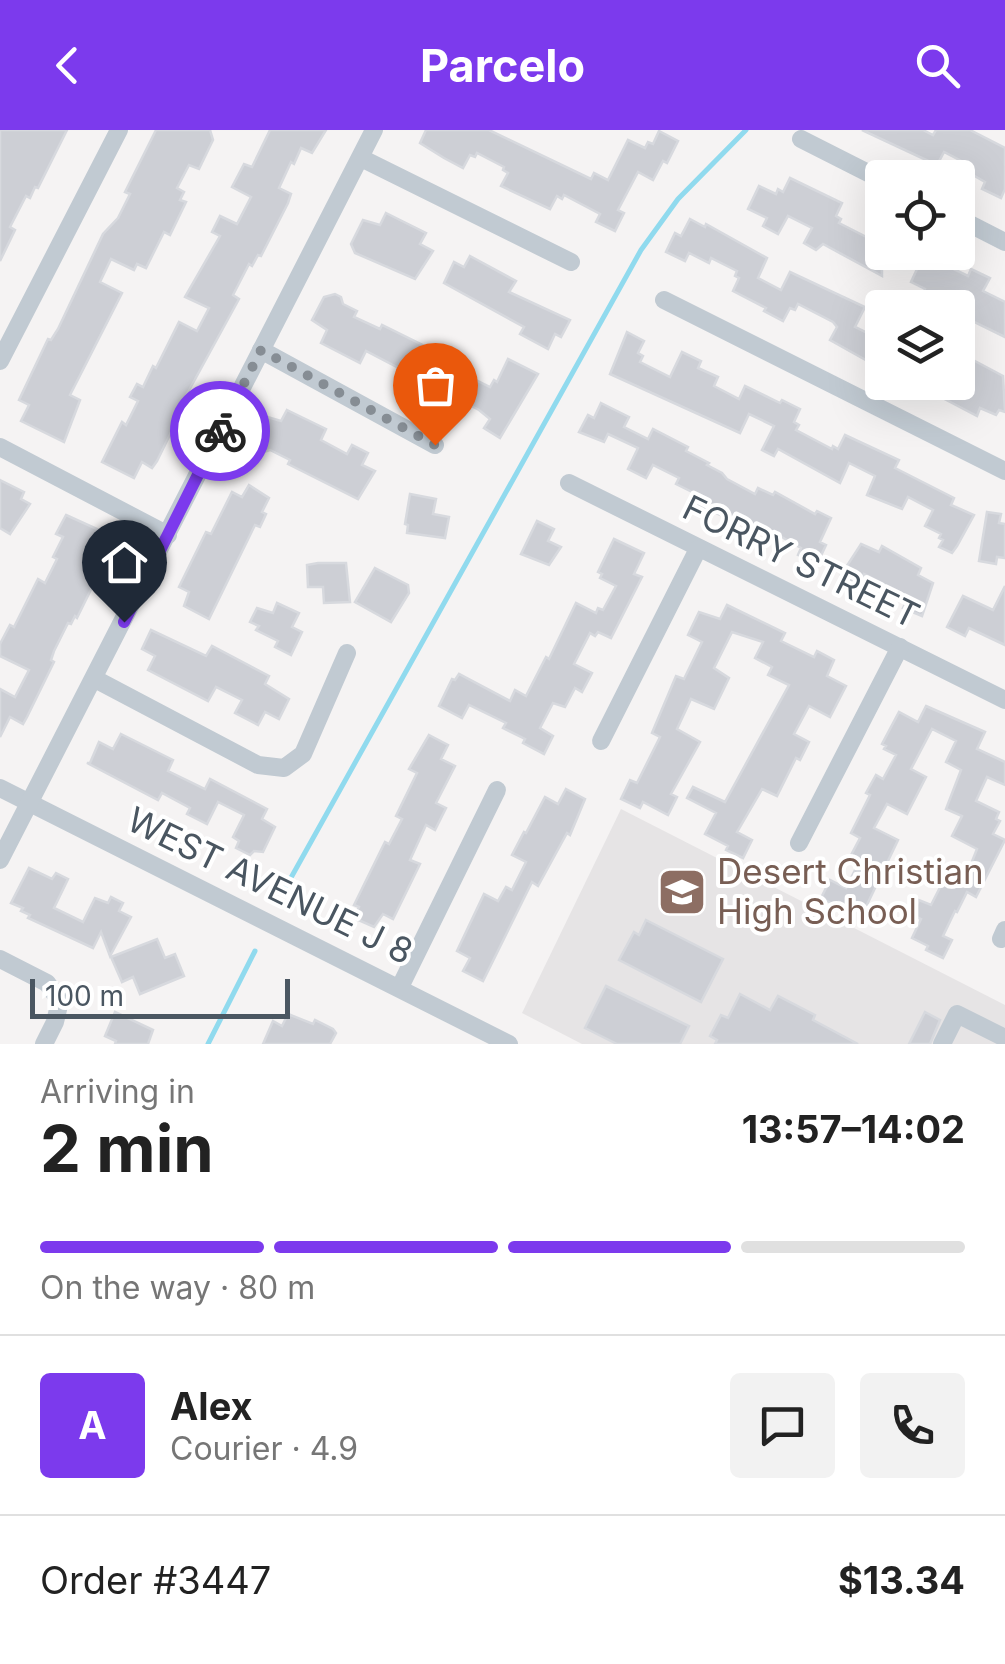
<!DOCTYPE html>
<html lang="en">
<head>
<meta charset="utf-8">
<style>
  :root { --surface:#fff; --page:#f2f2f2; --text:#222; --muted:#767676; --line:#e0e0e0; --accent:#7c3aed }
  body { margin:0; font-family:Inter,sans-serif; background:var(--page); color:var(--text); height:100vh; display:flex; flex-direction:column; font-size:38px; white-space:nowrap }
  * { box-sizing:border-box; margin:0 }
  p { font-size:32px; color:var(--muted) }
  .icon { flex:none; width:55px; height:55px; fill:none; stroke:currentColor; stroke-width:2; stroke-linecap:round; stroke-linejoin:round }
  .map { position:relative; height:914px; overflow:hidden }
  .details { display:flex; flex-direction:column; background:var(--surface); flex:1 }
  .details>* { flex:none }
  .controls { position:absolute; left:865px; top:30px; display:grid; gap:20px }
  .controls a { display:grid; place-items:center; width:110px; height:110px; border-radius:10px; background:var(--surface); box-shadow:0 10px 40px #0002; font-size:50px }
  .scale { position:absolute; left:30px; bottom:25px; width:260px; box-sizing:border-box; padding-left:10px; border:5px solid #4a5661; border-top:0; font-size:28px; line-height:35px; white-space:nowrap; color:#4a5661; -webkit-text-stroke:8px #fff; paint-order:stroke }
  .pin { position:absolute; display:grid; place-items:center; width:85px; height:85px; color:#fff; margin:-102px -42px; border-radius:50% 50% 50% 0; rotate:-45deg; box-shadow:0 0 10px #0007 }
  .pin .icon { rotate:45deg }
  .courier { position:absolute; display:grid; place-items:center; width:100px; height:100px; margin:-50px; border:8px solid #7c3aed; border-radius:50%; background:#fff; color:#222; box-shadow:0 2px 12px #0007 }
  .overview em { font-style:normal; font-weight:700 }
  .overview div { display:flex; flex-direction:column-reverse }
  .overview { display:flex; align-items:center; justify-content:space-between; height:170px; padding:0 40px }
  h1 { font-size:65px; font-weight:700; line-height:75px }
  .bar { display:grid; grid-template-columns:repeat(4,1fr); gap:15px 10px; align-content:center; height:120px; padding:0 40px }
  .bar i { height:12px; border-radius:8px; background:var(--line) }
  .bar .on { background:var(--accent) }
  .bar p { grid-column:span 4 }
  .line { display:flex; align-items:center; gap:25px; padding:0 40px; border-top:2px solid var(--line) }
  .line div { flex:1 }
  .round { display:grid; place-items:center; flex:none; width:105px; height:105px; border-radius:10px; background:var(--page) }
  header { display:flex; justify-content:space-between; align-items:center; height:130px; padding:0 40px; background:var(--accent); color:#fff; font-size:45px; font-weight:700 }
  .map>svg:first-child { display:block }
  .education { fill:#e6e4e5 }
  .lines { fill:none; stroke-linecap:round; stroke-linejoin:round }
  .stream { stroke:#90daee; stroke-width:5 }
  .building { fill:#cdcfd5; stroke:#d7d9de; stroke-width:2.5 }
  .minor { stroke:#c1cad2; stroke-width:18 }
  .done { stroke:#868d94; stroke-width:10; stroke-dasharray:0 18 }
  .route { stroke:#7c3aed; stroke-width:12 }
  .labels { text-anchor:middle; stroke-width:8; stroke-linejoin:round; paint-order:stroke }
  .street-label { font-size:35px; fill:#4a5661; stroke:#fff }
  .education-label { font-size:35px; fill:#785e54; stroke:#fff; text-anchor:start }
</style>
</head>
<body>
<header><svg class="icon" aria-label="back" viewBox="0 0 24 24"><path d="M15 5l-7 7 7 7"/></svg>Parcelo<svg class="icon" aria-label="search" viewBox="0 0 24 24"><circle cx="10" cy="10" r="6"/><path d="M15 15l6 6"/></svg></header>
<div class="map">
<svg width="1005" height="914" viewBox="0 0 1005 914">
  <rect width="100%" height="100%" fill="#f5f3f3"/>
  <!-- education -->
  <path class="education" d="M 621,679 L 1005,875 L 1005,914 L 582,914 L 522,883 Z"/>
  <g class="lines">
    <!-- stream -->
    <g class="stream">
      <path d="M 283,762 L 641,120 L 678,69 L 746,0"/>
      <path d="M 208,914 L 255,821"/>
    </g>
  </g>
  <!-- building -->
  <g class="building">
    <path d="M 0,0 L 67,0 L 38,58 L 35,57 L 30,68 L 26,66 L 10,97 L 15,100 L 0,131 Z"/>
    <path d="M 156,0 L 210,0 L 213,10 L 199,39 L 189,35 L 177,58 L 184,62 L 180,70 L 186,72 L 170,105 L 164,102 L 146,138 L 137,134 L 134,140 L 111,129 L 100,152 L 122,163 L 70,265 L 80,270 L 64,312 L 21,291 L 29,275 L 19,270 L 48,209 L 51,210 L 58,199 L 103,104 L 118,88 L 130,64 L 125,62 Z"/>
    <path d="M 270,0 L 326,0 L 312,23 L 301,18 L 294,34 L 291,32 L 279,58 L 291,64 L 288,73 L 261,126 L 258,125 L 252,136 L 249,134 L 233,165 L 239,169 L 181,275 L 184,276 L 157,331 L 152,338 L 142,332 L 134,348 L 102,332 L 122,292 L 126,295 L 138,271 L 130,267 L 137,254 L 143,257 L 153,236 L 156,238 L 179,192 L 197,201 L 209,178 L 185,167 L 220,106 L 212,102 L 220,86 L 237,94 L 251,67 L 232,57 L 244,34 L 252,37 Z"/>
    <path d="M 426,0 L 489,0 L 591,49 L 594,43 L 608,50 L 628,10 L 645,18 L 648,12 L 653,14 L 659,1 L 678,11 L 667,33 L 663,31 L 653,50 L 638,42 L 618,80 L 624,83 L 615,101 L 596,92 L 600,84 L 564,65 L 562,69 L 557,66 L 550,79 L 501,56 L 508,43 L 503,40 L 504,37 L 477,23 L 475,27 L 470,25 L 463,38 L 444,28 L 420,13 Z"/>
    <path d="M 862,0 L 923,0 L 933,5 L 936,0 L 970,0 L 1005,18 L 1005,59 L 1001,68 L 982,59 L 985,52 L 966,41 L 969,35 L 944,22 L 937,35 Z"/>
    <path d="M 790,48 L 842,73 L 836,86 L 841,89 L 839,93 L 882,115 L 882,122 L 941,122 L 937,131 L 968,146 L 971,139 L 990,148 L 983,161 L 1005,172 L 1005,207 L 970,190 L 958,214 L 958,178 L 924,162 L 925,159 L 911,152 L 917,139 L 891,126 L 882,137 L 882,146 L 823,114 L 816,120 L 804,113 L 812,98 L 788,86 L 778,104 L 763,96 L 767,88 L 748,79 L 759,56 L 776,64 L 778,59 L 783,62 Z"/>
    <path d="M 386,83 L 426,103 L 420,114 L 433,121 L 415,149 L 355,123 L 351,114 L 363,90 L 380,95 Z"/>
    <path d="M 690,89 L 705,97 L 706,94 L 767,128 L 758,148 L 781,160 L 790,142 L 865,177 L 855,197 L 882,210 L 882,239 L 830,210 L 837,197 L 833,192 L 798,174 L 795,180 L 790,178 L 783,191 L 764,181 L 766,178 L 733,161 L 739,148 L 735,146 L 737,141 L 711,128 L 709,133 L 689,123 L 685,131 L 666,122 L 675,103 L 681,106 Z"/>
    <path d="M 470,126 L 516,151 L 509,162 L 570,190 L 561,207 L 555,204 L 548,219 L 520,204 L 524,197 L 444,153 L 454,132 L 464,137 Z"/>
    <path d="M 335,164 L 341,167 L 343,174 L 357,181 L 354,187 L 380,199 L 382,195 L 439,223 L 436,230 L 490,257 L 494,250 L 497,252 L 508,229 L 538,244 L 500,308 L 484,298 L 490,289 L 479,280 L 456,268 L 452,275 L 440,272 L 404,255 L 410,244 L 366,221 L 360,233 L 321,213 L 327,200 L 312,190 L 324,167 Z"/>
    <path d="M 627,202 L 644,211 L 638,223 L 643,226 L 640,232 L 670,247 L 682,222 L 701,231 L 698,238 L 718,247 L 714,256 L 739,269 L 745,256 L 780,273 L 782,270 L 800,279 L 794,292 L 799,295 L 796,300 L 832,319 L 833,316 L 838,319 L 845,305 L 899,330 L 895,338 L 954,368 L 951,375 L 974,385 L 957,416 L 952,423 L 939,417 L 943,410 L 939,408 L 941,404 L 925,396 L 933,380 L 908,367 L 902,379 L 867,365 L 875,346 L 849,333 L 840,353 L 778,319 L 774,326 L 762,320 L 774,296 L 749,284 L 740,303 L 610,244 Z"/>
    <path d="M 958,222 L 1003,246 L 1005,282 L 999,280 L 996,285 L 980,278 L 977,286 L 912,252 L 958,252 Z"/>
    <path d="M 601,273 L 629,287 L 624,297 L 648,309 L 653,299 L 688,317 L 686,321 L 709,333 L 707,335 L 722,343 L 727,349 L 755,364 L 758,358 L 773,365 L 775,362 L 815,384 L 817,381 L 831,388 L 820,412 L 826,415 L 817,434 L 798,425 L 801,418 L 757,393 L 753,400 L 692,372 L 696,364 L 676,354 L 679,348 L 653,335 L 646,348 L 628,339 L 638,318 L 608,304 L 604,312 L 579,302 L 588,285 L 594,288 Z"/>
    <path d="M 287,280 L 326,299 L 321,310 L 347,324 L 352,315 L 368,323 L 362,335 L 375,341 L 358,369 L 288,334 L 290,330 L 270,320 L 261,323 L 256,320 L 252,309 L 264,286 L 281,291 Z"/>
    <path d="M 0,350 L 24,362 L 21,369 L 30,374 L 10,404 L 0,398 Z"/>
    <path d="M 249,355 L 269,368 L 262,382 L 266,384 L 260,397 L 255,395 L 209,489 L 184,476 L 189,462 L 179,457 L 206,402 L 211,404 L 232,362 L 242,367 Z"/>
    <path d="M 410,364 L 436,369 L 433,384 L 449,387 L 445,408 L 407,403 L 408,395 L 405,394 Z"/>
    <path d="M 987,382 L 1001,384 L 999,393 L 1005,394 L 1005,428 L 997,427 L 996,434 L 979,431 Z"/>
    <path d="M 66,385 L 106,403 L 98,419 L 108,425 L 77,488 L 75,486 L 71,494 L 68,493 L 54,521 L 51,530 L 54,532 L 27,587 L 23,594 L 10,587 L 0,607 L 0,559 L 15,567 L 29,540 L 0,526 L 0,514 L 10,495 L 14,497 L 38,449 L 45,453 L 57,429 L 53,427 L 63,407 L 56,404 Z"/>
    <path d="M 537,391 L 554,399 L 548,411 L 561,417 L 549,435 L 521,424 Z"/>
    <path d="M 614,409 L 644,423 L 634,444 L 642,447 L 611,508 L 598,502 L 595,506 L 590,503 L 574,534 L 592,543 L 582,562 L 575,558 L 565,577 L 553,573 L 540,598 L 553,606 L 544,624 L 523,613 L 525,609 L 503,598 L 506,593 L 469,575 L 462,588 L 439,576 L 452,549 L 455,550 L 459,544 L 510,571 L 515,560 L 526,566 L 546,527 L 549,529 L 576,473 L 596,483 L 598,478 L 603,480 L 616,456 L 600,448 L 602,444 L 598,442 Z"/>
    <path d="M 861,414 L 879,422 L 882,416 L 921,438 L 918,445 L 933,453 L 922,486 L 903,478 L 906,472 L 887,463 L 889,457 L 864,444 L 859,454 L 841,445 Z"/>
    <path d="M 318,433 L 346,433 L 350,472 L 324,473 L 323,457 L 308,457 L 307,435 Z"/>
    <path d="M 375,438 L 408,455 L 409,463 L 391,492 L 355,472 Z"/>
    <path d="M 1005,456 L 1005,515 L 969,498 L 965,506 L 947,497 L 963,466 L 993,480 Z"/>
    <path d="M 277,473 L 299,483 L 292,497 L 302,502 L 291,525 L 275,517 L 278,511 L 256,500 L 259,496 L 250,492 L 257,478 L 273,483 Z"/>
    <path d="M 727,475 L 785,503 L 781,511 L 814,527 L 817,521 L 834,530 L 827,546 L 846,556 L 830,587 L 809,576 L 794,604 L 809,612 L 800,630 L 796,628 L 777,666 L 762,659 L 737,702 L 752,710 L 743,728 L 726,720 L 728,716 L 705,704 L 716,683 L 687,668 L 693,657 L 725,672 L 789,555 L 768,545 L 772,537 L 755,528 L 763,512 L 732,502 L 714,538 L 729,548 L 714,579 L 691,569 L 677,599 L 700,612 L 671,664 L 677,667 L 668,685 L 643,672 L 640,678 L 621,669 L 630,650 L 637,653 L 660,607 L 652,603 L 676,546 L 684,549 L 702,512 L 688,505 L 699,482 L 720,489 Z"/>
    <path d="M 151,500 L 206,526 L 212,516 L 269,546 L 265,554 L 289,569 L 279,589 L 265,582 L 258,595 L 235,583 L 242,570 L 216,557 L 208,571 L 148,540 L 155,526 L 142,519 Z"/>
    <path d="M 926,576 L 985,602 L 977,619 L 1005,632 L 1005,655 L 987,647 L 976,671 L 999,682 L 996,689 L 1000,691 L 993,704 L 1005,710 L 976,767 L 967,762 L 957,782 L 955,781 L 943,806 L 952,810 L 943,828 L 926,820 L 928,816 L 912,808 L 921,789 L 912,785 L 919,770 L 931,775 L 951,736 L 967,744 L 977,719 L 952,706 L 962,686 L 946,679 L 961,640 L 946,632 L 956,611 L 932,599 L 911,639 L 926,647 L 907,684 L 887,674 L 874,698 L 898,710 L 863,783 L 839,772 L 837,776 L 821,768 L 830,750 L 846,758 L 859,732 L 850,727 L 860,708 L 851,703 L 870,665 L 866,663 L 876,645 L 883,649 L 896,625 L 884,619 L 886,616 L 882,614 L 899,582 L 918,592 Z"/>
    <path d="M 121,604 L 173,630 L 168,641 L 205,659 L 210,649 L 267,679 L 262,689 L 275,697 L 263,722 L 254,721 L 250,725 L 236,718 L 239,711 L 233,707 L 244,685 L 218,672 L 207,694 L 187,684 L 190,678 L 162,663 L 158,670 L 87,633 L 90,633 L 99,612 L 113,619 Z"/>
    <path d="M 429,605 L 448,615 L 441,629 L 455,636 L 436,673 L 446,678 L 435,700 L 426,695 L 410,730 L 420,734 L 393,789 L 383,784 L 374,797 L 354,788 L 359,777 L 354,775 L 385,712 L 389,714 L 402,689 L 396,686 L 417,643 L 409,639 Z"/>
    <path d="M 566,659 L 585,669 L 570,705 L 567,703 L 538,756 L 532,752 L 483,851 L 463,841 L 470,828 L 457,821 L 484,764 L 498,771 L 506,757 L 512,760 L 526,732 L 512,725 L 524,702 L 526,703 L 545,667 L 558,674 Z"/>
    <path d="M 29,738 L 52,749 L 56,743 L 68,749 L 54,778 L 83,792 L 95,768 L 108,773 L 111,767 L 123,773 L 119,781 L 131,787 L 110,826 L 101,802 L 93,818 L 28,788 L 30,785 L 21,781 L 23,778 L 11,773 Z"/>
    <path d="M 646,790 L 723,829 L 701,872 L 619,830 L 634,802 L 639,805 Z"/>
    <path d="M 157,809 L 165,828 L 175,824 L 184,846 L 140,864 L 133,847 L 122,852 L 111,827 Z"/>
    <path d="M 606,856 L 689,896 L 680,914 L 617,914 L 585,898 Z"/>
    <path d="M 740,864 L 770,880 L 778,866 L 815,885 L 813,890 L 858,914 L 715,914 L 717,910 L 710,906 L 721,885 L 728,888 Z"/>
    <path d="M 115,882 L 153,900 L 148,914 L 115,914 L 116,911 L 105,906 Z"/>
    <path d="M 925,882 L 940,890 L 930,914 L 909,914 Z"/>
    <path d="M 288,884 L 313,894 L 315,890 L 333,899 L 336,903 L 330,914 L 263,914 L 273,891 L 282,896 Z"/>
  </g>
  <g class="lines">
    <!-- minor -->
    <g class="minor">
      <path d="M 801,9 L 882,50"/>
      <path d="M 361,28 L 571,132"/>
      <path d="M 958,88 L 1005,112"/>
      <path d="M 664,170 L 1005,341"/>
      <path d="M 261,220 L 435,315"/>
      <path d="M 0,231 L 119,0"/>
      <path d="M 0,317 L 168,405"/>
      <path d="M 569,353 L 1005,570"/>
      <path d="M 95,549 L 258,635 L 284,638 L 303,624 L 347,523"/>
      <path d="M 601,611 L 698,419"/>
      <path d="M 0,658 L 509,914"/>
      <path d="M 799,713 L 900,517"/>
      <path d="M 0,730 L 374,0"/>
      <path d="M 1001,809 L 1005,800"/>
      <path d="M 0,829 L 47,853 L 60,871 L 55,892 L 44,914"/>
      <path d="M 400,857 L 497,660"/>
      <path d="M 942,914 L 957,884 L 1005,908"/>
    </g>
  </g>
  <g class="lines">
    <!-- done -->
    <path class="done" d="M 220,301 L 261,220 L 435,315"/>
    <!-- route -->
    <path class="route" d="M 124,492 L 220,301"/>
  </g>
  <!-- icons -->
  <defs>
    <g id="school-square" transform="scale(2.5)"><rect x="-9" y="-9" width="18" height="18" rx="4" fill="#8d6e63" stroke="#fff"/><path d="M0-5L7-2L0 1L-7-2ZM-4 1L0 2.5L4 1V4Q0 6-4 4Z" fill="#fff"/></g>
  </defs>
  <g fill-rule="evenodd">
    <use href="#school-square" x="682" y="762"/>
  </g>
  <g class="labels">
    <!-- street labels -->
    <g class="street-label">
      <text transform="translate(801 432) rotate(26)" y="12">FORRY STREET</text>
      <text transform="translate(270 756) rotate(26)" y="12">WEST AVENUE J 8</text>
    </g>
    <!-- education labels -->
    <g class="education-label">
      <text x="717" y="754">Desert Christian<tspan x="717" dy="40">High School</tspan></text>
    </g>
  </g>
</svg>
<div class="controls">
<a><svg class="icon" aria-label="locate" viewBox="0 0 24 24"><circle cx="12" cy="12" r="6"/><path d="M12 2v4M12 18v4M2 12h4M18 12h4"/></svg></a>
<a><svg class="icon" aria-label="layers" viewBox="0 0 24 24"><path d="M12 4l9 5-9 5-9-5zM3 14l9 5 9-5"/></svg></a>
</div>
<div class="scale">100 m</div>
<div class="pin" style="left:435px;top:315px;background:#ea580c"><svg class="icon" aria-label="bag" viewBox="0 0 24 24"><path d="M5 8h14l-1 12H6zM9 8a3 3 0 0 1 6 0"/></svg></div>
<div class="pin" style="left:124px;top:492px;background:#1f2937"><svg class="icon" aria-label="home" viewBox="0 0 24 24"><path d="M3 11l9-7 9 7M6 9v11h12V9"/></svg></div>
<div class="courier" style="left:220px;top:301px"><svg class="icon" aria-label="bike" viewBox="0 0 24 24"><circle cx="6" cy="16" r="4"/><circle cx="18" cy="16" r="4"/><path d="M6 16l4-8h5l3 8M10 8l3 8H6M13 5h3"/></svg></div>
</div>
<section class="details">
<div class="overview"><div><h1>2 min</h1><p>Arriving in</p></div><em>13:57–14:02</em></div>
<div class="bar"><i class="on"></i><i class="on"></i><i class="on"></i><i></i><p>On the way · 80 m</p></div>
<div class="line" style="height:180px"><b class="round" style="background:var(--accent);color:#fff">A</b><div><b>Alex</b><p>Courier · 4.9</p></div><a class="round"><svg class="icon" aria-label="chat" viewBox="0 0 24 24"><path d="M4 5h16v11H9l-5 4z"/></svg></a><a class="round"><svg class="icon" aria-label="phone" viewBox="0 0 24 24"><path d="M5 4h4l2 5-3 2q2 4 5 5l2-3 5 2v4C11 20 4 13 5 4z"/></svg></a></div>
<div class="line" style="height:130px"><div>Order #3447</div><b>$13.34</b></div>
</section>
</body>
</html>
